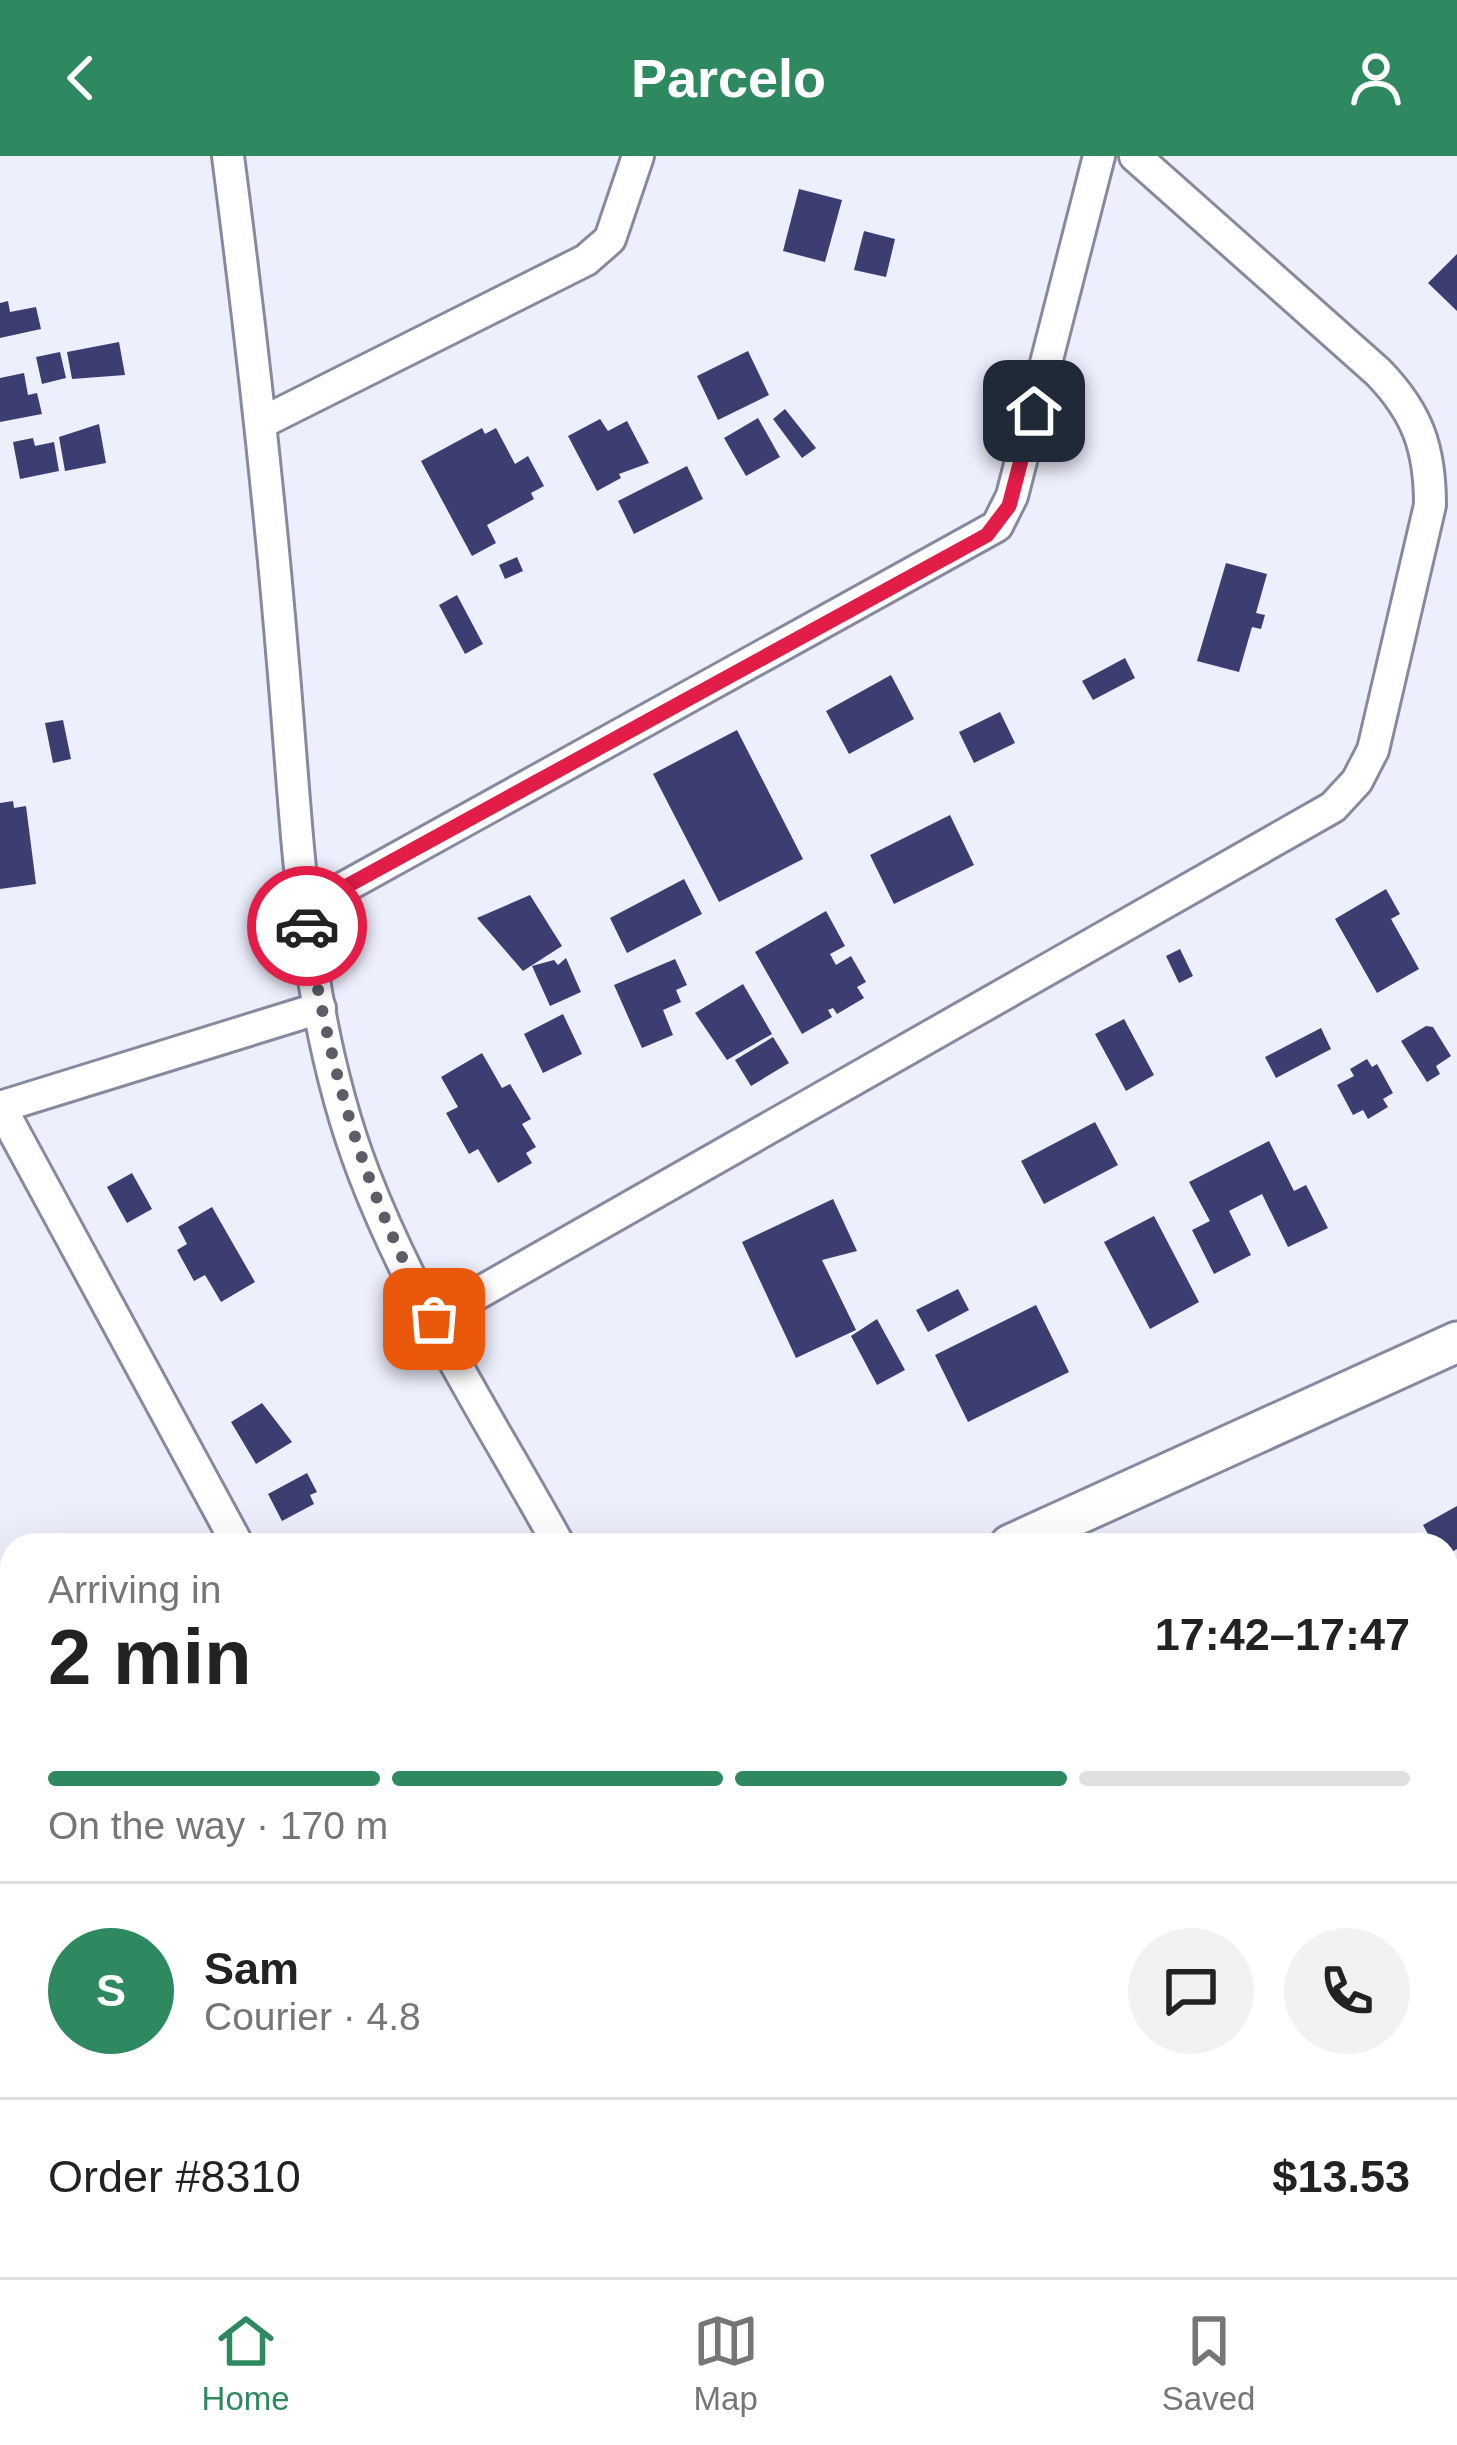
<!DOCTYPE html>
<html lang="en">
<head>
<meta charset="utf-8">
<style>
  :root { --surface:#fff; --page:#f2f2f2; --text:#222; --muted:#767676; --line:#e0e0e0; --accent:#2e8960 }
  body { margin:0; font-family:Helvetica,sans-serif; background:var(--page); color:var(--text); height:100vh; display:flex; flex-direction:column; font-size:45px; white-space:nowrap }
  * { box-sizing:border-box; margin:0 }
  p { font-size:39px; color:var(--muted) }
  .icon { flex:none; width:66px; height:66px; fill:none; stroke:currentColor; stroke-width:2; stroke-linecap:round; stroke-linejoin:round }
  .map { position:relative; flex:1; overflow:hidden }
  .details { position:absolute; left:0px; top:1377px; width:1458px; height:744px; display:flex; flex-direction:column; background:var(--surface); border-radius:36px 36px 0 0; box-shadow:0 12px 48px #0002 }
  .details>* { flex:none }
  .pin { position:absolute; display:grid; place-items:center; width:102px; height:102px; color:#fff; margin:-51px; border-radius:24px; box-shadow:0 6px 18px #0006 }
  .courier { position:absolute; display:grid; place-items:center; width:120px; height:120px; margin:-60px; border:9px solid #e11d48; border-radius:50%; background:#fff; color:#222; box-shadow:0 3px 15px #0007 }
  .overview em { font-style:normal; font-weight:700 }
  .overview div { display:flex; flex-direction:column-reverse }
  .overview { display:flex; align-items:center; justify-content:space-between; height:204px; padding:0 48px }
  h1 { font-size:78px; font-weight:700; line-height:90px }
  .bar { display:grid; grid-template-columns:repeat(4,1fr); gap:18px 12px; align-content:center; height:144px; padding:0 48px }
  .bar i { height:15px; border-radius:9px; background:var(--line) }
  .bar .selected { background:var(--accent) }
  .bar p { grid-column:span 4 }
  .line { display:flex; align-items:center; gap:30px; padding:0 48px; border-top:3px solid var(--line) }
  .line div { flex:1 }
  .round { display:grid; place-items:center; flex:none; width:126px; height:126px; border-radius:63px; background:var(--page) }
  header { display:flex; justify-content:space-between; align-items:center; height:156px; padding:0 48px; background:var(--accent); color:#fff; font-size:54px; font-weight:700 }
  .menu { display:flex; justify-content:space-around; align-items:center; height:168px; border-top:3px solid var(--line); background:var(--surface); font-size:33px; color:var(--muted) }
  .menu a { display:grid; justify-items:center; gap:6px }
  .menu .selected { color:var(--accent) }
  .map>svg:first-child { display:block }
  .building { fill:#3c3e71 }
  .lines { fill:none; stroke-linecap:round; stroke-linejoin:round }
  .minor-casing { stroke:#878a9f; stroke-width:36 }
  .tertiary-casing { stroke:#878a9f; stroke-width:45 }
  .minor { stroke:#fff; stroke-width:30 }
  .tertiary { stroke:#fff; stroke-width:39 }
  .done { stroke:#5c5d66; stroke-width:12; stroke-dasharray:0 21.6 }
  .route { stroke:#e11d48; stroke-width:15 }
</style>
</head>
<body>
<header><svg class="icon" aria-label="back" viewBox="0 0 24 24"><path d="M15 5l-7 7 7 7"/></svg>Parcelo<svg class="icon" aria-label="person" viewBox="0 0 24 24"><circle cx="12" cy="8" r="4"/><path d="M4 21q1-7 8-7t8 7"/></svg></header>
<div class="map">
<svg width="1457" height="2121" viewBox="0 0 1457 2121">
  <rect width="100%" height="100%" fill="#eeeffd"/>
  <!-- building -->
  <g class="building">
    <path d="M 799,33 L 842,44 L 825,106 L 783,95 Z"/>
    <path d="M 864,75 L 895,83 L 886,121 L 854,114 Z"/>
    <path d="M 1457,98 L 1457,155 L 1428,127 Z"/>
    <path d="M 8,145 L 10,156 L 36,151 L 41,173 L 0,182 L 0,147 Z"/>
    <path d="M 119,186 L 125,219 L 72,223 L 67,196 Z"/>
    <path d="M 748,195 L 769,239 L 718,264 L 697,220 Z"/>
    <path d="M 60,196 L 66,222 L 42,228 L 36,201 Z"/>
    <path d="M 24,217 L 28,239 L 37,237 L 42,258 L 0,266 L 0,222 Z"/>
    <path d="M 785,253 L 816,292 L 802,302 L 773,263 Z"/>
    <path d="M 758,262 L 780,301 L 746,320 L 724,282 Z"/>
    <path d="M 600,263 L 608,275 L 627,265 L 649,307 L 619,318 L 621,322 L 597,335 L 568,280 Z"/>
    <path d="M 99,268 L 106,307 L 65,315 L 59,281 Z"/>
    <path d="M 482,272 L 485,278 L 496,272 L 515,308 L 528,300 L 544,330 L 531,337 L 534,343 L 487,369 L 496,387 L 472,400 L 421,305 Z"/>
    <path d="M 33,282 L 35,290 L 54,286 L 59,315 L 20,323 L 13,286 Z"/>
    <path d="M 687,310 L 703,343 L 634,378 L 618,345 Z"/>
    <path d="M 517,401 L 523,415 L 505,423 L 499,409 Z"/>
    <path d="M 1226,407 L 1267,418 L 1256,457 L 1265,459 L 1261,473 L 1252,471 L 1239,516 L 1197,505 Z"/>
    <path d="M 457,439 L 483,488 L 465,498 L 439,449 Z"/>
    <path d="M 1125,502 L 1135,522 L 1093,544 L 1082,525 Z"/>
    <path d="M 891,519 L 914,563 L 849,598 L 826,555 Z"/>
    <path d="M 1000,556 L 1015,587 L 974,607 L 959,576 Z"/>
    <path d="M 63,564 L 71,603 L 53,607 L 45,567 Z"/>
    <path d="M 737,574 L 803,703 L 719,746 L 653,618 Z"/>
    <path d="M 13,645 L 14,652 L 26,650 L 36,728 L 0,733 L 0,647 Z"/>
    <path d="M 950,659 L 974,709 L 894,748 L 870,699 Z"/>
    <path d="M 684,723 L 702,758 L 627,797 L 610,762 Z"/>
    <path d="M 1386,733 L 1400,758 L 1391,763 L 1419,813 L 1377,837 L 1335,763 Z"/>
    <path d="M 530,739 L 562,790 L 523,815 L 477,762 Z"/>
    <path d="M 826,755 L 845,790 L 830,798 L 836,809 L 851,800 L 866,826 L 857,831 L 864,842 L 837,858 L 833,852 L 828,854 L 832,861 L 802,878 L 755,796 Z"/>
    <path d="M 1180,793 L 1193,820 L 1179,827 L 1166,800 Z"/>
    <path d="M 566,802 L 581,836 L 550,850 L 532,810 L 554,804 L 558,809 Z"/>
    <path d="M 675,803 L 687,829 L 676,834 L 681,846 L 663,854 L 673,879 L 642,892 L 614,829 Z"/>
    <path d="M 743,828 L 772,878 L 727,904 L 695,857 Z"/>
    <path d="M 563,858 L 582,898 L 543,917 L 524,878 Z"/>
    <path d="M 1124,863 L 1154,919 L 1126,935 L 1095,878 Z"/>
    <path d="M 1426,870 L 1433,871 L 1451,900 L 1436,910 L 1440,918 L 1427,926 L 1401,885 Z"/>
    <path d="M 1321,872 L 1331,893 L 1276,922 L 1265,901 Z"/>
    <path d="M 773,881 L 789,907 L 751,930 L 735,904 Z"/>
    <path d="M 482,897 L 502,932 L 510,928 L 531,963 L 522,968 L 536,991 L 526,997 L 532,1007 L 498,1027 L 478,993 L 469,998 L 446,957 L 458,951 L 441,921 Z"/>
    <path d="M 1367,903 L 1372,911 L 1377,908 L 1393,937 L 1383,943 L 1388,951 L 1368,963 L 1363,954 L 1353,959 L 1337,929 L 1354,920 L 1350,913 Z"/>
    <path d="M 1095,966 L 1118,1009 L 1044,1048 L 1021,1005 Z"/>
    <path d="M 1269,985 L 1294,1035 L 1306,1029 L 1328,1072 L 1288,1091 L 1262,1038 L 1229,1055 L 1251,1099 L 1214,1118 L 1192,1074 L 1210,1065 L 1189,1026 Z"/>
    <path d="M 132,1017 L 152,1053 L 127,1067 L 107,1031 Z"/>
    <path d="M 833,1043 L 857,1095 L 822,1104 L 856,1174 L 796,1202 L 742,1086 Z"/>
    <path d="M 212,1051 L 255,1126 L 221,1146 L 205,1119 L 194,1125 L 177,1094 L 187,1088 L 178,1071 Z"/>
    <path d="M 1154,1060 L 1199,1146 L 1150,1173 L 1104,1086 Z"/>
    <path d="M 958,1133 L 969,1154 L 928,1176 L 916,1154 Z"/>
    <path d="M 1036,1149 L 1069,1216 L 968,1266 L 935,1199 Z"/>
    <path d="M 877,1163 L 905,1214 L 877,1229 L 851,1180 Z"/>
    <path d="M 262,1247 L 292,1286 L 256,1308 L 231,1266 Z"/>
    <path d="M 307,1317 L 317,1336 L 310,1339 L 314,1348 L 282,1365 L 268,1338 Z"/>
    <path d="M 1457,1350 L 1457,1393 L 1446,1399 L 1446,1389 L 1434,1389 L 1423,1369 Z"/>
    <path d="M 1457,1722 L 1457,1792 L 1446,1798 L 1446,1727 Z"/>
    <path d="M 1446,1823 L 1457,1844 L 1457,1852 L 1446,1858 Z"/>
    <path d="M 147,2109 L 190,2109 L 195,2121 L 152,2121 Z"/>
    <path d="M 292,2109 L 406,2109 L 383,2121 L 298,2121 Z"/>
  </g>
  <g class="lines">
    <!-- minor casing -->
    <g class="minor-casing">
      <g id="minor">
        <path d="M 228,0 C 250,169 269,337 283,507 C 298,677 302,857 364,1018 C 414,1148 492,1268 559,1389"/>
        <path d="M 263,266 L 586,104 L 610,83 L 638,0"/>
        <path d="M 305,753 L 997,370 L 1012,340 L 1099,0"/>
        <path d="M 0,950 L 238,1389"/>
        <path d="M 0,951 L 320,852"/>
        <path d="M 433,1163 L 1333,651 L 1357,625 L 1373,594 L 1430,349 C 1430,293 1418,257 1378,216 L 1135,0"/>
        <path d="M 1446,1642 L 1457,1635"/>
        <path d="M 0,1893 L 12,1886"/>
        <path d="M 628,2109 L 634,2121"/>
        <path d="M 517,2121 L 540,2109"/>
      </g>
    </g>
    <!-- tertiary casing -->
    <g class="tertiary-casing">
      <g id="tertiary">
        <path d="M 1010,1389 L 1457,1186"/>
        <path d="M 952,2109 L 959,2121"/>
      </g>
    </g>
    <!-- minor -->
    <use href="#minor" class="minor"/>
    <!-- tertiary -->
    <use href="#tertiary" class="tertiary"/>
  </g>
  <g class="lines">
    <!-- done -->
    <path class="done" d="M 307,770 C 329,910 364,1039 434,1163"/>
    <!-- route -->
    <path class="route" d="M 307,770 L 305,753 L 987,379 L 1009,350 L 1034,255"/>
  </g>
</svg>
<div class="pin" style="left:434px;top:1163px;background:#ea580c"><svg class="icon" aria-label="bag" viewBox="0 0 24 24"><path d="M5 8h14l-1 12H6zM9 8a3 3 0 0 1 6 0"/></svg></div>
<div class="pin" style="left:1034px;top:255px;background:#1f2937"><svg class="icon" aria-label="home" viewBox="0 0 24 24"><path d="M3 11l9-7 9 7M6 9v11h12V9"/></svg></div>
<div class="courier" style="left:307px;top:770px"><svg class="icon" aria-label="car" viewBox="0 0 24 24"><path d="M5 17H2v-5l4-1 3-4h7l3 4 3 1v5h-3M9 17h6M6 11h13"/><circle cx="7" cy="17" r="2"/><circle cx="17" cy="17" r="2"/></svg></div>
<section class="details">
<div class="overview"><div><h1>2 min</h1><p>Arriving in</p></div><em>17:42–17:47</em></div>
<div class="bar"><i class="selected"></i><i class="selected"></i><i class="selected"></i><i></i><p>On the way · 170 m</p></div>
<div class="line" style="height:216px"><b class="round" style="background:var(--accent);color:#fff">S</b><div><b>Sam</b><p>Courier · 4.8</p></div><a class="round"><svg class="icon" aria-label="chat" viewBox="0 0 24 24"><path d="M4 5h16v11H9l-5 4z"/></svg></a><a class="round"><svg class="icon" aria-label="phone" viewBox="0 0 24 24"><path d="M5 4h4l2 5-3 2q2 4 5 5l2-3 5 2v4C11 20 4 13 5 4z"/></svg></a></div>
<div class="line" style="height:156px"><div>Order #8310</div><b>$13.53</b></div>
</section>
</div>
<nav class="menu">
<a class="selected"><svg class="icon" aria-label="home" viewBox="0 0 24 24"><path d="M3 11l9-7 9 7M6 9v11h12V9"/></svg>Home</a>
<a><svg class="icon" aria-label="map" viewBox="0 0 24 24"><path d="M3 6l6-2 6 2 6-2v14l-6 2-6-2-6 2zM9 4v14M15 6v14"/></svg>Map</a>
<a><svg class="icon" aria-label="saved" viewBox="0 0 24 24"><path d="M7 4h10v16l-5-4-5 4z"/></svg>Saved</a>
</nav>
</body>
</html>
